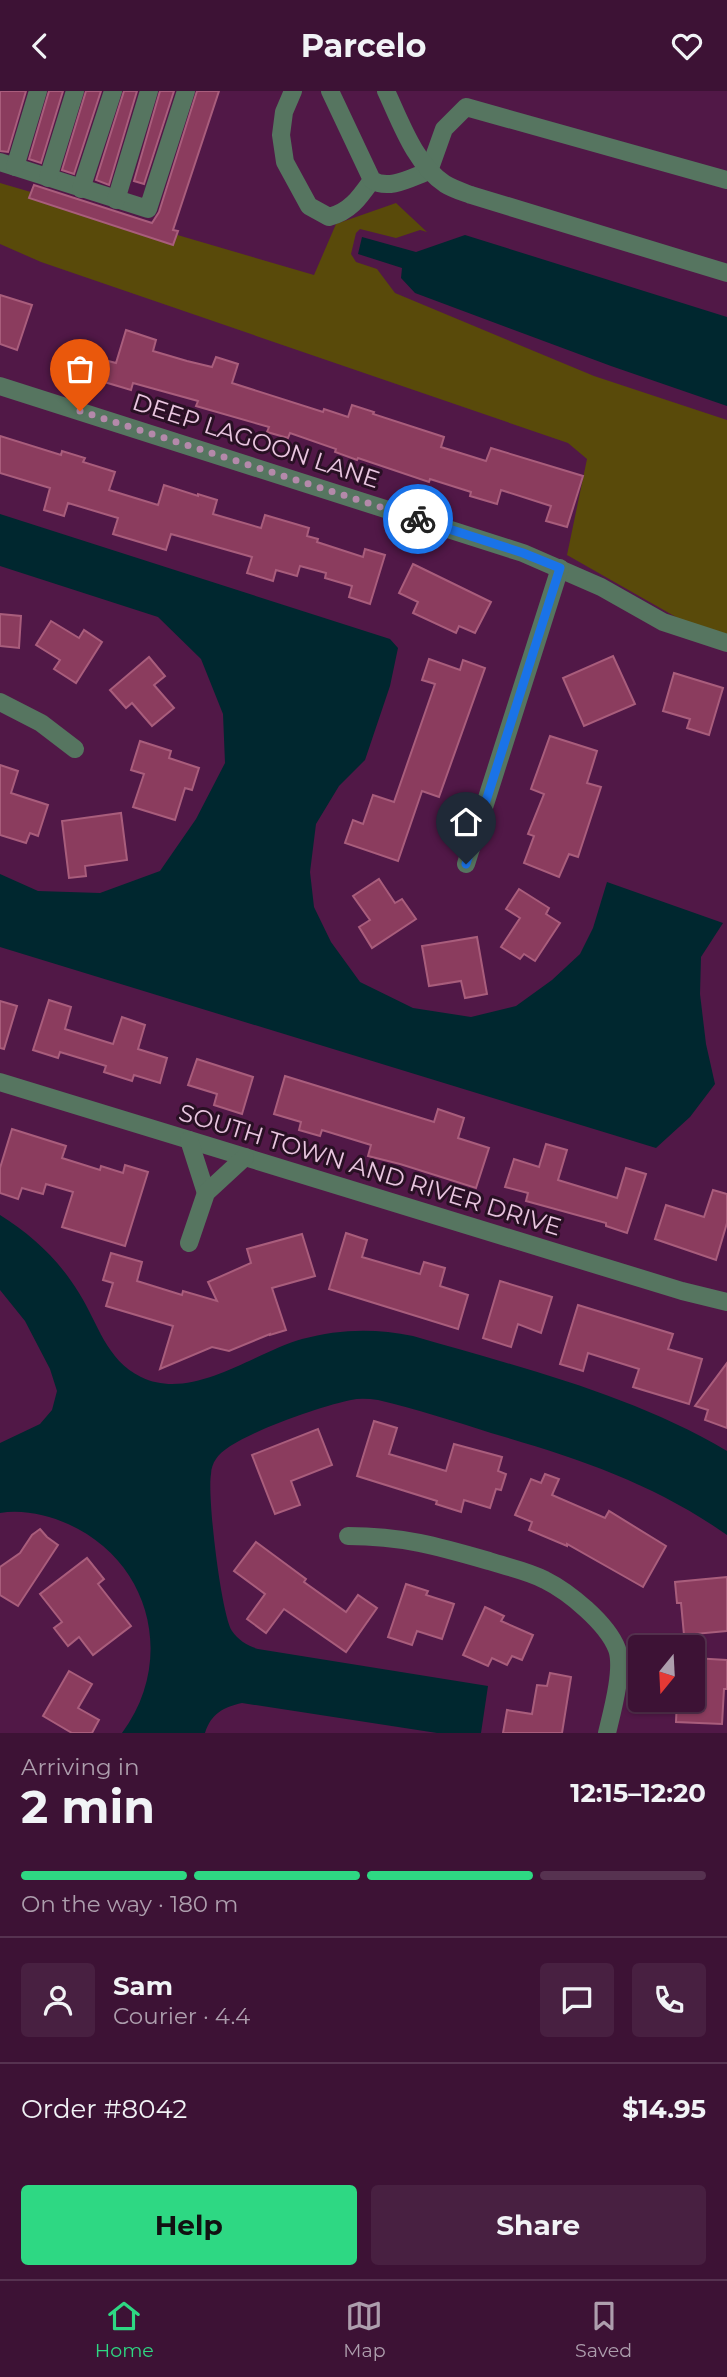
<!DOCTYPE html>
<html lang="en">
<head>
<meta charset="utf-8">
<style>
  :root { --surface:#3d1235; --page:#482041; --text:#f1f3f6; --muted:#ad9ead; --line:#563250; --accent:#2ed883 }
  body { margin:0; font-family:Montserrat,sans-serif; background:var(--page); color:var(--text); height:100vh; display:flex; flex-direction:column; font-size:26px; white-space:nowrap }
  * { box-sizing:border-box; margin:0 }
  p { font-size:23px; color:var(--muted) }
  .icon { flex:none; width:38px; height:38px; fill:none; stroke:currentColor; stroke-width:2; stroke-linecap:round; stroke-linejoin:round }
  .map { position:relative; height:1642px; overflow:hidden }
  .sheet { display:flex; flex-direction:column; background:var(--surface); flex:1 }
  .sheet>* { flex:none }
  .needle { width:46px; rotate:198deg }
  .controls { position:absolute; left:628px; top:1544px; display:grid; gap:14px }
  .controls a { display:grid; place-items:center; width:77px; height:77px; border-radius:7px; background:var(--surface); box-shadow:0 2px 5px #0004,0 0 0 2px var(--line); font-size:35px }
  .pin { position:absolute; display:grid; place-items:center; width:60px; height:60px; color:#fff; margin:-72px -30px; border-radius:50% 50% 50% 0; rotate:-45deg; box-shadow:0 0 7px #0007 }
  .pin .icon { rotate:45deg }
  .courier { position:absolute; display:grid; place-items:center; width:70px; height:70px; margin:-35px; border:5px solid #1a73e8; border-radius:50%; background:#fff; color:#222; box-shadow:0 2px 9px #0007 }
  .summary em { font-style:normal; font-weight:700 }
  .summary div { display:flex; flex-direction:column-reverse }
  .summary { display:flex; align-items:center; justify-content:space-between; height:119px; padding:0 21px }
  h1 { font-size:46px; font-weight:700; line-height:52px }
  .bar { display:grid; grid-template-columns:repeat(4,1fr); gap:10px 7px; align-content:center; height:84px; padding:0 21px }
  .bar i { height:9px; border-radius:5px; background:var(--line) }
  .bar .active { background:var(--accent) }
  .bar p { grid-column:span 4 }
  .line { display:flex; align-items:center; gap:18px; padding:0 21px; border-top:2px solid var(--line) }
  .line div { flex:1 }
  .round { display:grid; place-items:center; flex:none; width:74px; height:74px; border-radius:7px; background:var(--page) }
  .button { display:flex; gap:14px; margin-top:auto; padding:14px 21px }
  .button a { flex:1; height:80px; border-radius:7px; background:var(--accent); color:#111; font-size:28px; font-weight:700; line-height:80px; text-align:center }
  .button a+a { background:var(--page); color:var(--text) }
  header { display:flex; justify-content:space-between; align-items:center; height:91px; padding:0 21px; background:var(--surface); font-size:32px; font-weight:700 }
  .menu { display:flex; justify-content:space-around; align-items:center; height:98px; border-top:2px solid var(--line); background:var(--surface); font-size:19px; color:var(--muted) }
  .menu a { display:grid; justify-items:center; gap:4px }
  .menu .active { color:var(--accent) }
  .map>svg:first-child { display:block }
  .green { fill:#594a0a }
  .water { fill:#00272f }
  .building { fill:#8b3c5e; stroke:#a95d7c; stroke-width:2 }
  .lines { fill:none; stroke-linecap:round; stroke-linejoin:round }
  .minor { stroke:#567560; stroke-width:18 }
  .done { stroke:#b489aa; stroke-width:7; stroke-dasharray:0 12.6 }
  .route { stroke:#1a73e8; stroke-width:9 }
  .labels { text-anchor:middle; stroke-width:6; stroke-linejoin:round; paint-order:stroke }
  .street-label { font-size:24px; fill:#e9c6e0; stroke:#291024 }
</style>
</head>
<body>
<header><svg class="icon" aria-label="back" viewBox="0 0 24 24"><path d="M15 5l-7 7 7 7"/></svg>Parcelo<svg class="icon" aria-label="heart" viewBox="0 0 24 24"><path d="M12 20l-8-8c-3-5 5-10 8-4 3-6 11-1 8 4z"/></svg></header>
<div class="map">
<svg width="727" height="1642" viewBox="0 0 727 1642">
  <rect width="100%" height="100%" fill="#511847"/>
  <!-- green -->
  <path class="green" d="M 0,92 L 314,184 L 336,133 L 396,112 L 427,141 L 420,139 L 396,147 L 360,138 L 356,142 L 351,163 L 356,171 L 377,178 L 395,202 L 594,285 L 727,329 L 727,543 L 683,530 L 567,464 L 587,368 L 568,352 L 41,171 L 0,153 Z"/>
  <!-- water -->
  <g class="water">
    <path d="M 465,144 L 727,226 L 727,315 L 611,275 L 415,202 L 401,187 L 402,177 L 358,163 L 362,146 L 416,161 Z"/>
    <path d="M 0,423 L 390,548 L 398,557 L 390,595 L 365,669 L 339,695 L 316,733 L 310,781 L 314,816 L 331,851 L 360,891 L 413,917 L 471,926 L 516,915 L 552,889 L 580,863 L 593,837 L 607,791 L 723,832 L 701,866 L 700,903 L 706,953 L 715,993 L 690,1026 L 656,1057 L 0,856 L 0,783 L 38,800 L 100,802 L 160,780 L 196,728 L 225,672 L 223,623 L 201,568 L 158,526 L 0,475 Z"/>
    <path d="M 0,1124 C 32,1144 59,1169 79,1202 C 98,1232 106,1269 141,1286 C 192,1311 253,1262 302,1248 C 339,1238 375,1237 413,1245 C 519,1276 631,1303 727,1360 L 727,1444 C 653,1392 577,1367 491,1342 C 454,1330 416,1318 378,1309 C 369,1308 360,1307 351,1309 C 325,1314 228,1346 216,1368 C 213,1372 211,1378 211,1383 C 207,1404 221,1523 232,1540 C 238,1549 248,1555 258,1558 L 488,1595 L 481,1642 L 437,1642 L 242,1612 C 223,1616 211,1623 205,1642 L 122,1642 C 176,1569 151,1470 68,1433 C 48,1424 22,1418 0,1422 L 0,1352 L 40,1333 L 52,1319 L 57,1300 L 50,1278 L 25,1230 L 0,1199 Z"/>
  </g>
  <!-- building -->
  <g class="building">
    <path d="M 0,0 L 26,0 L 8,61 L 0,60 Z"/>
    <path d="M 49,0 L 63,0 L 41,72 L 29,68 Z"/>
    <path d="M 86,0 L 101,0 L 74,83 L 62,79 Z"/>
    <path d="M 124,0 L 137,0 L 109,94 L 96,89 Z"/>
    <path d="M 160,0 L 174,0 L 144,93 L 134,90 Z"/>
    <path d="M 197,0 L 219,0 L 173,139 L 178,140 L 173,154 L 29,107 L 34,94 L 152,132 L 159,121 Z"/>
    <path d="M 0,204 L 32,214 L 17,259 L 0,253 Z"/>
    <path d="M 126,239 L 156,249 L 153,260 L 187,270 L 212,276 L 216,266 L 238,273 L 232,292 L 323,321 L 324,318 L 348,326 L 352,314 L 374,321 L 373,323 L 444,346 L 441,356 L 486,370 L 491,357 L 583,385 L 567,436 L 546,430 L 551,415 L 501,399 L 497,413 L 470,405 L 471,401 L 430,388 L 429,391 L 358,367 L 357,369 L 335,361 L 336,358 L 290,342 L 288,347 L 267,341 L 269,336 L 196,315 L 198,310 L 133,292 L 131,299 L 101,290 L 108,270 L 116,272 Z"/>
    <path d="M 0,345 L 61,364 L 62,360 L 85,367 L 83,371 L 115,381 L 109,399 L 158,414 L 164,394 L 198,405 L 198,403 L 217,409 L 213,423 L 261,437 L 265,424 L 309,437 L 307,445 L 318,448 L 317,451 L 363,466 L 365,458 L 385,464 L 370,513 L 349,506 L 352,495 L 325,487 L 326,482 L 300,475 L 297,485 L 276,479 L 273,490 L 247,482 L 252,466 L 171,443 L 166,459 L 113,443 L 118,427 L 68,412 L 64,425 L 44,419 L 50,397 L 0,382 Z"/>
    <path d="M 413,473 L 491,511 L 475,542 L 459,535 L 456,542 L 413,522 L 418,511 L 399,502 Z"/>
    <path d="M 0,523 L 21,525 L 19,557 L 0,555 Z"/>
    <path d="M 51,530 L 79,547 L 84,539 L 102,551 L 76,592 L 54,578 L 60,569 L 36,554 Z"/>
    <path d="M 613,565 L 635,613 L 584,635 L 563,587 Z"/>
    <path d="M 149,566 L 165,585 L 154,594 L 174,617 L 152,635 L 132,612 L 126,617 L 110,599 Z"/>
    <path d="M 429,568 L 460,579 L 463,569 L 485,577 L 439,706 L 422,700 L 398,770 L 345,752 L 353,729 L 363,733 L 373,704 L 394,711 L 435,593 L 422,589 Z"/>
    <path d="M 674,582 L 723,597 L 709,644 L 687,637 L 690,628 L 663,620 Z"/>
    <path d="M 550,645 L 597,660 L 587,692 L 601,696 L 578,766 L 569,763 L 559,786 L 524,772 L 534,745 L 528,743 L 544,703 L 531,698 Z"/>
    <path d="M 140,650 L 171,660 L 169,667 L 199,677 L 192,699 L 185,697 L 175,729 L 133,716 L 144,683 L 131,679 Z"/>
    <path d="M 0,674 L 18,680 L 11,702 L 48,714 L 38,745 L 30,742 L 26,752 L 0,744 Z"/>
    <path d="M 121,722 L 127,769 L 85,775 L 86,785 L 69,787 L 62,730 Z"/>
    <path d="M 379,788 L 395,812 L 402,808 L 416,828 L 372,857 L 359,836 L 370,829 L 353,805 Z"/>
    <path d="M 519,798 L 549,817 L 546,823 L 560,832 L 535,870 L 524,863 L 520,868 L 501,856 L 520,827 L 506,818 Z"/>
    <path d="M 477,846 L 487,903 L 465,907 L 461,890 L 429,895 L 422,855 Z"/>
    <path d="M 49,909 L 71,916 L 65,938 L 113,953 L 122,926 L 145,934 L 138,958 L 167,967 L 160,992 L 134,984 L 132,990 L 104,981 L 106,975 L 60,961 L 58,967 L 33,959 Z"/>
    <path d="M 0,910 L 17,915 L 4,958 L 0,957 Z"/>
    <path d="M 197,968 L 253,986 L 242,1023 L 214,1014 L 217,1003 L 188,994 Z"/>
    <path d="M 285,985 L 434,1031 L 438,1018 L 464,1027 L 458,1047 L 489,1057 L 476,1097 L 400,1073 L 368,1065 L 371,1054 L 322,1039 L 320,1045 L 299,1039 L 301,1031 L 274,1023 Z"/>
    <path d="M 12,1038 L 66,1055 L 62,1067 L 100,1079 L 101,1075 L 123,1082 L 125,1074 L 148,1081 L 125,1155 L 62,1136 L 73,1101 L 46,1093 L 43,1103 L 22,1097 L 18,1108 L 0,1102 L 0,1077 Z"/>
    <path d="M 546,1053 L 567,1059 L 558,1089 L 617,1107 L 626,1077 L 646,1083 L 627,1142 L 606,1135 L 606,1132 L 526,1110 L 528,1102 L 505,1096 L 514,1068 L 539,1076 Z"/>
    <path d="M 713,1099 L 727,1103 L 727,1132 L 716,1169 L 655,1148 L 666,1114 L 704,1126 Z"/>
    <path d="M 346,1142 L 367,1149 L 362,1166 L 420,1183 L 424,1171 L 445,1177 L 440,1195 L 468,1204 L 458,1238 L 329,1198 Z"/>
    <path d="M 302,1143 L 315,1185 L 272,1197 L 286,1239 L 270,1244 L 270,1243 L 229,1260 L 212,1256 L 160,1278 L 173,1235 L 106,1215 L 113,1192 L 103,1189 L 111,1162 L 142,1171 L 137,1190 L 182,1204 L 183,1200 L 217,1210 L 208,1191 L 251,1172 L 247,1158 Z"/>
    <path d="M 500,1190 L 552,1206 L 541,1242 L 518,1233 L 511,1256 L 483,1247 Z"/>
    <path d="M 578,1214 L 673,1243 L 668,1258 L 702,1268 L 689,1313 L 633,1296 L 639,1278 L 588,1262 L 583,1280 L 560,1273 Z"/>
    <path d="M 727,1272 L 727,1337 L 705,1329 L 708,1319 L 695,1315 Z"/>
    <path d="M 374,1330 L 397,1337 L 389,1363 L 446,1380 L 454,1353 L 502,1366 L 498,1380 L 506,1383 L 501,1399 L 496,1398 L 490,1417 L 464,1409 L 461,1421 L 436,1413 L 437,1410 L 357,1385 Z"/>
    <path d="M 318,1338 L 332,1374 L 291,1390 L 300,1414 L 275,1423 L 252,1364 Z"/>
    <path d="M 545,1383 L 559,1388 L 552,1404 L 605,1427 L 609,1420 L 666,1455 L 643,1496 L 567,1453 L 567,1455 L 529,1439 L 532,1431 L 515,1424 L 531,1388 L 541,1392 Z"/>
    <path d="M 40,1438 L 47,1446 L 58,1454 L 18,1515 L 0,1504 L 0,1476 L 20,1462 L 32,1444 Z"/>
    <path d="M 256,1451 L 306,1488 L 304,1491 L 346,1521 L 358,1504 L 377,1517 L 346,1561 L 284,1518 L 266,1542 L 247,1528 L 265,1503 L 234,1480 Z"/>
    <path d="M 87,1467 L 104,1488 L 98,1493 L 131,1535 L 93,1564 L 79,1546 L 68,1555 L 54,1537 L 62,1531 L 40,1503 Z"/>
    <path d="M 727,1486 L 727,1540 L 684,1544 L 681,1512 L 677,1512 L 675,1491 Z"/>
    <path d="M 406,1493 L 428,1500 L 426,1504 L 454,1513 L 442,1548 L 417,1540 L 412,1554 L 388,1546 Z"/>
    <path d="M 485,1516 L 504,1525 L 501,1530 L 533,1544 L 522,1569 L 512,1565 L 507,1574 L 492,1567 L 488,1575 L 463,1564 Z"/>
    <path d="M 693,1567 L 727,1569 L 727,1598 L 724,1598 L 722,1633 L 676,1631 L 677,1608 L 693,1608 Z"/>
    <path d="M 69,1580 L 92,1593 L 78,1617 L 99,1629 L 92,1642 L 72,1642 L 43,1625 Z"/>
    <path d="M 550,1582 L 571,1586 L 562,1642 L 503,1642 L 507,1619 L 532,1623 L 537,1594 L 547,1595 Z"/>
  </g>
  <g class="lines">
    <!-- minor -->
    <g class="minor">
      <path d="M 293,0 L 284,21 L 281,44 L 285,71 L 309,115 L 329,126 C 350,121 360,106 372,89"/>
      <path d="M 330,0 L 372,89 C 389,100 412,86 429,80 L 444,38 L 466,16 L 727,89"/>
      <path d="M 386,0 C 401,32 415,73 445,93 C 453,98 463,101 471,104 L 727,182"/>
      <path d="M 0,71 L 148,118 L 186,0"/>
      <path d="M 15,76 L 38,0"/>
      <path d="M 48,87 L 75,0"/>
      <path d="M 81,98 L 113,0"/>
      <path d="M 116,109 L 149,0"/>
      <path d="M 0,295 L 523,462 L 601,496 L 663,531 L 727,552"/>
      <path d="M 0,611 L 41,632 L 75,658"/>
      <path d="M 466,773 L 560,477"/>
      <path d="M 0,991 L 682,1200 L 727,1211"/>
      <path d="M 189,1049 L 206,1102"/>
      <path d="M 189,1152 L 206,1102 L 245,1066"/>
      <path d="M 348,1445 C 402,1445 437,1455 489,1470 C 507,1476 528,1480 545,1489 C 569,1501 607,1532 617,1558 C 624,1578 612,1621 607,1642"/>
    </g>
  </g>
  <g class="lines">
    <!-- done -->
    <path class="done" d="M 80,320 L 418,428"/>
    <!-- route -->
    <path class="route" d="M 418,428 L 523,462 L 560,477 L 466,773"/>
  </g>
  <g class="labels">
    <!-- street labels -->
    <g class="street-label">
      <text transform="translate(256 350) rotate(18)" y="8">DEEP LAGOON LANE</text>
      <text transform="translate(370 1079) rotate(17)" y="8">SOUTH TOWN AND RIVER DRIVE</text>
    </g>
  </g>
</svg>
<div class="controls">
<a><svg class="needle" viewBox="-14 -14 28 28"><path d="M0-13l5 13h-10z" fill="#e53935"/><path d="M0 13l5-13h-10z" fill="#ad9ead"/></svg></a>
</div>
<div class="pin" style="left:80px;top:320px;background:#ea580c"><svg class="icon" aria-label="bag" viewBox="0 0 24 24"><path d="M5 8h14l-1 12H6zM9 8a3 3 0 0 1 6 0"/></svg></div>
<div class="pin" style="left:466px;top:773px;background:#1f2937"><svg class="icon" aria-label="home" viewBox="0 0 24 24"><path d="M3 11l9-7 9 7M6 9v11h12V9"/></svg></div>
<div class="courier" style="left:418px;top:428px"><svg class="icon" aria-label="bike" viewBox="0 0 24 24"><circle cx="6" cy="16" r="4"/><circle cx="18" cy="16" r="4"/><path d="M6 16l4-8h5l3 8M10 8l3 8H6M13 5h3"/></svg></div>
</div>
<section class="sheet">
<div class="summary"><div><h1>2 min</h1><p>Arriving in</p></div><em>12:15–12:20</em></div>
<div class="bar"><i class="active"></i><i class="active"></i><i class="active"></i><i></i><p>On the way · 180 m</p></div>
<div class="line" style="height:126px"><a class="round"><svg class="icon" aria-label="person" viewBox="0 0 24 24"><circle cx="12" cy="8" r="4"/><path d="M4 21q1-7 8-7t8 7"/></svg></a><div><b>Sam</b><p>Courier · 4.4</p></div><a class="round"><svg class="icon" aria-label="chat" viewBox="0 0 24 24"><path d="M4 5h16v11H9l-5 4z"/></svg></a><a class="round"><svg class="icon" aria-label="phone" viewBox="0 0 24 24"><path d="M5 4h4l2 5-3 2q2 4 5 5l2-3 5 2v4C11 20 4 13 5 4z"/></svg></a></div>
<div class="line" style="height:91px"><div>Order #8042</div><b>$14.95</b></div>
<div class="button"><a>Help</a><a>Share</a></div>
</section>
<nav class="menu">
<a class="active"><svg class="icon" aria-label="home" viewBox="0 0 24 24"><path d="M3 11l9-7 9 7M6 9v11h12V9"/></svg>Home</a>
<a><svg class="icon" aria-label="map" viewBox="0 0 24 24"><path d="M3 6l6-2 6 2 6-2v14l-6 2-6-2-6 2zM9 4v14M15 6v14"/></svg>Map</a>
<a><svg class="icon" aria-label="saved" viewBox="0 0 24 24"><path d="M7 4h10v16l-5-4-5 4z"/></svg>Saved</a>
</nav>
</body>
</html>
